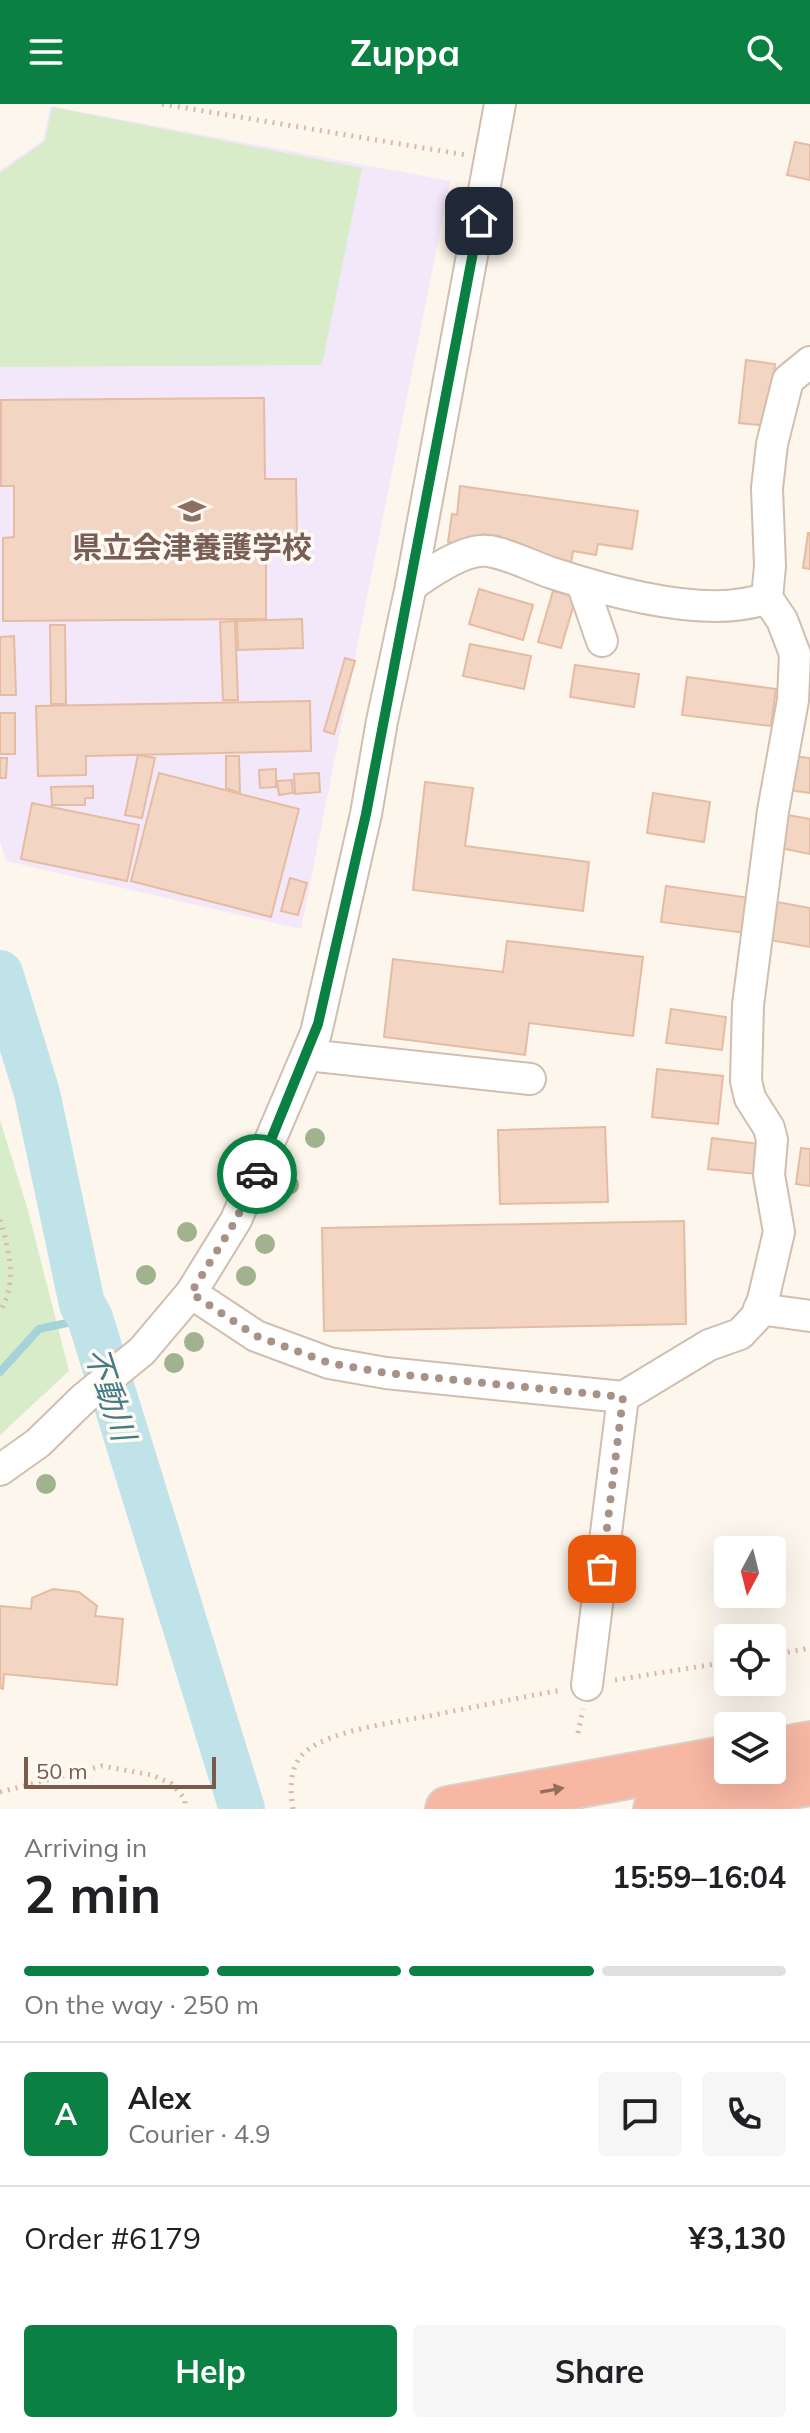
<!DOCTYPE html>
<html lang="en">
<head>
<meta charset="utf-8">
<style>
  :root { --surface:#fff; --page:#f6f6f6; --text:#202124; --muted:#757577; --line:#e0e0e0; --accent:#0b8043 }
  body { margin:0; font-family:Mulish,"Noto Sans JP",sans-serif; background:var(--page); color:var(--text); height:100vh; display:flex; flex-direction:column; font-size:30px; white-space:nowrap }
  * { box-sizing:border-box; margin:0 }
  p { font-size:26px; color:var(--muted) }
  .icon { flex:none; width:44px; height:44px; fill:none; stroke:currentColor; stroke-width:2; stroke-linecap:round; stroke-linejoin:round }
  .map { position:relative; height:1705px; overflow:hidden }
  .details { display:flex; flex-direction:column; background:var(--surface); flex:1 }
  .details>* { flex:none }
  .needle { width:52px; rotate:187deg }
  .buttons { position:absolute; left:714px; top:1432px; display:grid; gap:16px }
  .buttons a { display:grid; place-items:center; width:72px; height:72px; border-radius:8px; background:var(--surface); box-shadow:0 8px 32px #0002; font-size:40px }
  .scale { position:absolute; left:24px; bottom:20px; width:192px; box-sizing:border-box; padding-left:8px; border:4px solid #7a5c4d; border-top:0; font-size:22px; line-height:28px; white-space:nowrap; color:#7a5c4d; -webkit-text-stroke:6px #fffaf3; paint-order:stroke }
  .pin { position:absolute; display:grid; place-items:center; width:68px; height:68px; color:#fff; margin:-34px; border-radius:16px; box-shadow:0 4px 12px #0006 }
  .courier { position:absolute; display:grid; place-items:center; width:80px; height:80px; margin:-40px; border:6px solid #0b8043; border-radius:50%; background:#fff; color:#222; box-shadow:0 2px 10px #0007 }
  .summary em { font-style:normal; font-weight:700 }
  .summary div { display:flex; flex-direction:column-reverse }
  .summary { display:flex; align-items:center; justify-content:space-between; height:136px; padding:0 24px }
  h1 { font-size:52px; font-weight:700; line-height:60px }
  .bar { display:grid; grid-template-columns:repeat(4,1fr); gap:12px 8px; align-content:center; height:96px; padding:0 24px }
  .bar i { height:10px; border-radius:6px; background:var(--line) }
  .bar .current { background:var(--accent) }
  .bar p { grid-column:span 4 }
  .line { display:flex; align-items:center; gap:20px; padding:0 24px; border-top:2px solid var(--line) }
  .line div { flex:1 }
  .round { display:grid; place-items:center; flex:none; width:84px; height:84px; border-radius:8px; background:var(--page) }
  .cta { display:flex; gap:16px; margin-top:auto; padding:16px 24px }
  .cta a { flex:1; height:92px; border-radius:8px; background:var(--accent); color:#fff; font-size:32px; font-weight:700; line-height:92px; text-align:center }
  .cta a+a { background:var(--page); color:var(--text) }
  header { display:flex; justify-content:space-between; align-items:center; height:104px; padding:0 24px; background:var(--accent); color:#fff; font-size:36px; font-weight:700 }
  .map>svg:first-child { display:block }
  .education { fill:#f3e8fa }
  .green { fill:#d8ecc9 }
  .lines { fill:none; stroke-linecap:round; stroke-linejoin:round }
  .stream { stroke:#a5d3da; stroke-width:8 }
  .river { stroke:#bfe3e8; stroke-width:46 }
  .building { fill:#f3d5c3; stroke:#e6bba3; stroke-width:2 }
  .minor-casing { stroke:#d1beb0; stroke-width:34 }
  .highway-casing { stroke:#dad1cd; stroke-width:48 }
  .path { stroke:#d9b8a5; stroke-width:5; stroke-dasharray:2 6; stroke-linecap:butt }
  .minor { stroke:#fff; stroke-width:30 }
  .highway { stroke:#f7b7a3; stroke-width:44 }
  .tree { fill:#a0b28e }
  .oneway { fill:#936e5e }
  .done { stroke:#a89285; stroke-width:8; stroke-dasharray:0 14.4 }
  .route { stroke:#0b8043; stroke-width:10 }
  .labels { text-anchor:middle; stroke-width:7; stroke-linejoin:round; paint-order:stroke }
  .education-label { font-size:30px; font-weight:bold; fill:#785e54; stroke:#fffaf3 }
  .water-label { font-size:32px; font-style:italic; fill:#437c86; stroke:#fffaf3 }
</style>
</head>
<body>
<header><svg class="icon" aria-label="menu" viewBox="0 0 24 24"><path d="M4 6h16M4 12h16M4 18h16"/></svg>Zuppa<svg class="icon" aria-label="search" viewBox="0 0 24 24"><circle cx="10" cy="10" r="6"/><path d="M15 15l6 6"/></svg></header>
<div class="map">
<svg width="810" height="1705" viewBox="0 0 810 1705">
  <rect width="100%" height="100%" fill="#fdf6ec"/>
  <!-- education -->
  <path class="education" d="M 50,2 L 450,77 L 301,825 L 6,757 L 0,737 L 0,66 L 43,36 Z"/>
  <!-- green -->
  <g class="green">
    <path d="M 52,3 L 362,64 L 322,261 L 0,263 L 0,69 L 45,37 Z"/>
    <path d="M 0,1016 L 27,1103 L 69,1267 L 0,1331 Z"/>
  </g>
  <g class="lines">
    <!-- stream -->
    <path class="stream" d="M 0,1268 L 39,1225 L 90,1214"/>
    <!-- river -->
    <path class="river" d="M 0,869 L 37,989 L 82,1200 L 90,1214 L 242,1705"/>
  </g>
  <!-- building -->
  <g class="building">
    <path d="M 795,38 L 810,41 L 810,76 L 787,71 Z"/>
    <path d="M 746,256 L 775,260 L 768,322 L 739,319 Z"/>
    <path d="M 264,294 L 265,375 L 296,375 L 297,432 L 266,432 L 266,515 L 3,517 L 3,434 L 14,433 L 14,382 L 1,382 L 1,296 Z"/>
    <path d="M 460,382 L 638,407 L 632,445 L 598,440 L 596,451 L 573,447 L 571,460 L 498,445 L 500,432 L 483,430 L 482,443 L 448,438 L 452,410 L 457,411 Z"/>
    <path d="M 808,429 L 810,429 L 810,465 L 803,464 Z"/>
    <path d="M 479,485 L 533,501 L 523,536 L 469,520 Z"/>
    <path d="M 553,487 L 576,493 L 561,544 L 538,538 Z"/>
    <path d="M 302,515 L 303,544 L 238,546 L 237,517 Z"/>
    <path d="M 235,517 L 238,596 L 223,596 L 220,518 Z"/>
    <path d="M 50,521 L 65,521 L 66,600 L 51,600 Z"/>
    <path d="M 14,532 L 16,591 L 0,591 L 0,533 Z"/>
    <path d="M 470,540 L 531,552 L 524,585 L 463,572 Z"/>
    <path d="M 345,554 L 355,557 L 334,630 L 324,627 Z"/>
    <path d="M 575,561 L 639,570 L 634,603 L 570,593 Z"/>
    <path d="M 687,573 L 776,585 L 771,622 L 682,611 Z"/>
    <path d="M 310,597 L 311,647 L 86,652 L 86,671 L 38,672 L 36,602 Z"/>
    <rect x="0" y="609" width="15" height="41"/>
    <path d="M 138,651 L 155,654 L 142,714 L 125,711 Z"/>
    <path d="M 226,652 L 239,652 L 240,689 L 226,684 Z"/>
    <path d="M 791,652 L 810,654 L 810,689 L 787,686 Z"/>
    <path d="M 0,654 L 7,654 L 6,674 L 0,674 Z"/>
    <path d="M 276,665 L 276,683 L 260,684 L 259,666 Z"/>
    <path d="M 159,669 L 299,705 L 271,813 L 131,777 Z"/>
    <path d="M 319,669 L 320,688 L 295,690 L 294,670 Z"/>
    <path d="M 292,676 L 293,689 L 279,691 L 277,677 Z"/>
    <path d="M 425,678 L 473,684 L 465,742 L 589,758 L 583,807 L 413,786 Z"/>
    <path d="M 93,682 L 93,694 L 85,694 L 85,701 L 52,701 L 51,683 Z"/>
    <path d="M 653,689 L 710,698 L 704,738 L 647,729 Z"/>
    <path d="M 32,699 L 139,721 L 127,777 L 21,755 Z"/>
    <path d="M 782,710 L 810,715 L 810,750 L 775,743 Z"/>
    <path d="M 290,774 L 307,779 L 298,811 L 281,807 Z"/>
    <path d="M 666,782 L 750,794 L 745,829 L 661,818 Z"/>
    <path d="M 777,798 L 810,804 L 810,843 L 770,836 Z"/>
    <path d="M 507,837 L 643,853 L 633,932 L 529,919 L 525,951 L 384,933 L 393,855 L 503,868 Z"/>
    <path d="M 671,905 L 726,913 L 722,946 L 666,939 Z"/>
    <path d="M 657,965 L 723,972 L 718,1020 L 652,1013 Z"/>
    <path d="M 605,1023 L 608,1098 L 500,1100 L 498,1026 Z"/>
    <path d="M 712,1034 L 760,1040 L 756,1070 L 708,1065 Z"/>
    <path d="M 801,1044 L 810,1045 L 810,1082 L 796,1080 Z"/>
    <path d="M 684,1117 L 686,1220 L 324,1227 L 322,1124 Z"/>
    <path d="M 53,1485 L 79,1488 L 97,1502 L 95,1512 L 123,1515 L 117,1581 L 4,1570 L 3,1585 L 0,1584 L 0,1502 L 31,1505 L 32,1494 Z"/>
  </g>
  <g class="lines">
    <!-- minor casing -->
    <g class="minor-casing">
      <g id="minor">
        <path d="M 582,479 L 602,537"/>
        <path d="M 411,482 C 429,469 465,444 488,447 C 507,449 533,463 552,469 C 610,488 709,516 767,494 L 770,462 L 767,384 L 772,340 L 788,276 L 810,258"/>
        <path d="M 307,951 L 530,975"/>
        <path d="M 191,1189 L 256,1232 L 329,1259 L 386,1269 L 623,1293 L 709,1241 L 740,1230 L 756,1213 L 763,1196 L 779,1128 L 769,1071 L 772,1036 L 769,1024 L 750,994 L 746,977 L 748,901 L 773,707 L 793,596 L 795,550 L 782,516 L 767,494"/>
        <path d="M 759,1205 L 810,1212"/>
        <path d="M 0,1366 L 38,1339 L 83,1295 L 142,1247 L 191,1189 L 236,1116 L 316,929 L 366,710 L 382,617 L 411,482 L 500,0"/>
        <path d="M 587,1581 L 623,1293"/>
      </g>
    </g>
    <!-- highway casing -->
    <g class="highway-casing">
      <g id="highway">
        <path d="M 772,1647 L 810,1640"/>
        <path d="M 448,1705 L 728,1654"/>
        <path d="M 656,1705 L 810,1679"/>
      </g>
    </g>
    <!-- path -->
    <g class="path">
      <path d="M 162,0 L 466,51"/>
      <path d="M 0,1116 C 9,1146 18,1179 0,1207"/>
      <path d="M 772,1551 L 810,1544"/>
      <path d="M 615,1576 L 728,1558"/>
      <path d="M 578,1629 L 583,1605"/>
      <path d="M 0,1688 L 102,1662 L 152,1671 L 172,1680 L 185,1695 L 185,1705"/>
      <path d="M 293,1705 C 290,1685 289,1662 305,1648 C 330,1626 397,1618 429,1612 C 473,1603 518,1594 562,1586"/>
    </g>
    <!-- minor -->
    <use href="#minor" class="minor"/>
    <!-- highway -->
    <use href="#highway" class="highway"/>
  </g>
  <!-- trees -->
  <g class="tree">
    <circle cx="315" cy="1034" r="10"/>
    <circle cx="289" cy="1081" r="10"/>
    <circle cx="187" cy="1128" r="10"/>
    <circle cx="265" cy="1140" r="10"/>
    <circle cx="146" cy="1171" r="10"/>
    <circle cx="246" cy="1172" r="10"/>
    <circle cx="194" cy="1238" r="10"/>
    <circle cx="174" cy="1259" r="10"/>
    <circle cx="46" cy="1380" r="10"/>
  </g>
  <!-- one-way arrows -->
  <defs><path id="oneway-solid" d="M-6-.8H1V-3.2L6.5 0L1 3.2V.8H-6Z" transform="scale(2)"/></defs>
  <use class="oneway" href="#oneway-solid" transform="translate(552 1686) rotate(-10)"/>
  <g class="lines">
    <!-- done -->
    <path class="done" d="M 257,1070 L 236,1116 L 191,1189 L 256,1232 L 329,1259 L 386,1269 L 623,1293 L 602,1465"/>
    <!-- route -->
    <path class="route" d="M 257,1070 L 318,920 L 366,710 L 479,117"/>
  </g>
  <!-- icons -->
  <defs>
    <g id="school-bare" transform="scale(2.16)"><path d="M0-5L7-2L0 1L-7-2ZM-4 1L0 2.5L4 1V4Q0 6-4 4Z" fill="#8d6e63" stroke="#fffaf3" stroke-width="2.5" paint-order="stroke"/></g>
  </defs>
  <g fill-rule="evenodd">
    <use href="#school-bare" x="192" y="407"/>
  </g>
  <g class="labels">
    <!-- education labels -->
    <g class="education-label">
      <text x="192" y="454">県立会津養護学校</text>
    </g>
    <!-- water labels -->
    <g class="water-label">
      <text transform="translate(110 1290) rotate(72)" y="11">不動川</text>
    </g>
  </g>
</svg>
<div class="buttons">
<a><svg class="needle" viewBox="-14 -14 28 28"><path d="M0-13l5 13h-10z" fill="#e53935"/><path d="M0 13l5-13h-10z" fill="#757577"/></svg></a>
<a><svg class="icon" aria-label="locate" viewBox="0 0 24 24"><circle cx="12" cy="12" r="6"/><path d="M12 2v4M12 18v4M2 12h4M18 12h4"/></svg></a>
<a><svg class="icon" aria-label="layers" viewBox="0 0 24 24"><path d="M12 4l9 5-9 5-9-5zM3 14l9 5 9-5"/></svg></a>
</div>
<div class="scale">50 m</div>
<div class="pin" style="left:602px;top:1465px;background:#ea580c"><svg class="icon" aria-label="bag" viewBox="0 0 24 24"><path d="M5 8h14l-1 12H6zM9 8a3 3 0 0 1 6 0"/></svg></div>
<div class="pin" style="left:479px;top:117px;background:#1f2937"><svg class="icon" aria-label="home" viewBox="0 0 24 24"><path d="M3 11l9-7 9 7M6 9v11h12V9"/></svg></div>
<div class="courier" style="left:257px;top:1070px"><svg class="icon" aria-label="car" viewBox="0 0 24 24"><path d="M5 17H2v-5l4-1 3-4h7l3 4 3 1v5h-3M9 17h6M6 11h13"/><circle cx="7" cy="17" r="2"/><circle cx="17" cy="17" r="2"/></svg></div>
</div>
<section class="details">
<div class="summary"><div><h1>2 min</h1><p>Arriving in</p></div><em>15:59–16:04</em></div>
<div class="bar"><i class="current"></i><i class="current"></i><i class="current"></i><i></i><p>On the way · 250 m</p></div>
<div class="line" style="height:144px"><b class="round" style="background:var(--accent);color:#fff">A</b><div><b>Alex</b><p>Courier · 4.9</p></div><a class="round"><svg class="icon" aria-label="chat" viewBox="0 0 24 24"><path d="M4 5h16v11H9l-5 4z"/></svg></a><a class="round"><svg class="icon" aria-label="phone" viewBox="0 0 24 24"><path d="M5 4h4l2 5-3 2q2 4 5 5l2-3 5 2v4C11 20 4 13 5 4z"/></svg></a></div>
<div class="line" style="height:104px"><div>Order #6179</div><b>¥3,130</b></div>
<div class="cta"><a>Help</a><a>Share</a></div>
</section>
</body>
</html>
